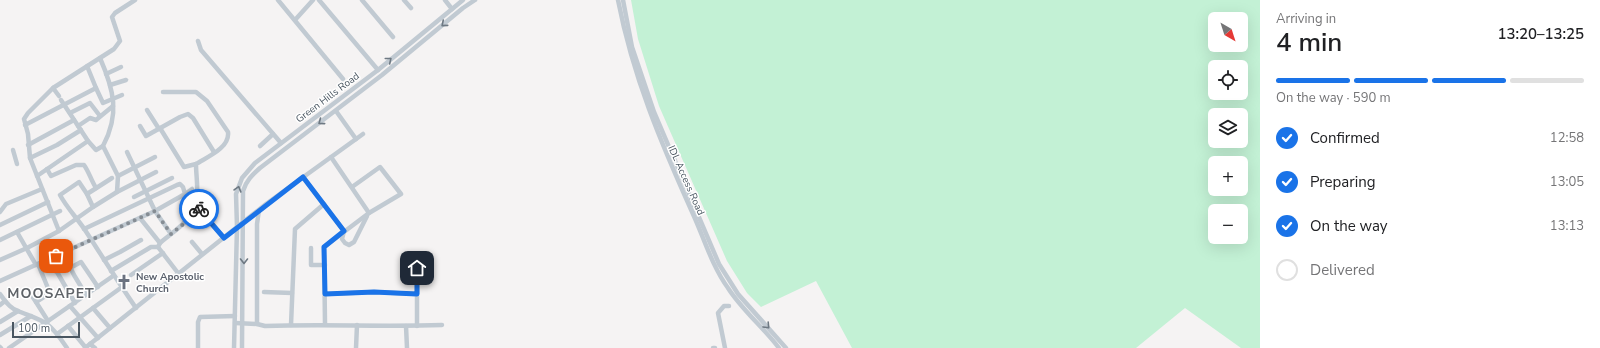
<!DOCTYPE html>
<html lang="en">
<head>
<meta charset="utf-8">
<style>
  :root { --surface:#fff; --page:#f2f2f2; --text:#202124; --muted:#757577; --line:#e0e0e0; --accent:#1a73e8 }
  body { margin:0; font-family:"Nunito Sans",sans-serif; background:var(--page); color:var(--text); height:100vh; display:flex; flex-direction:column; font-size:15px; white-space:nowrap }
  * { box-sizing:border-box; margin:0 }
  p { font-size:13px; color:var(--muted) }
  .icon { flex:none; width:22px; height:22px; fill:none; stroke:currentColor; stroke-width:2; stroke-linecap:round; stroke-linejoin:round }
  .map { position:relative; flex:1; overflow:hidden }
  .details { display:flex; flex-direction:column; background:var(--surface); width:340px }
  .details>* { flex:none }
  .needle { width:26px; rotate:141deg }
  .fabs { position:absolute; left:1208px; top:12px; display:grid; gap:8px }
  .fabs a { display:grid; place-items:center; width:40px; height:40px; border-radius:6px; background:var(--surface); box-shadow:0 4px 16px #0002; font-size:20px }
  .scale { position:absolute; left:12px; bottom:10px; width:68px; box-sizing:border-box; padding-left:4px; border:2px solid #4a5661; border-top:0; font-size:11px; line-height:14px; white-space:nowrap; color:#4a5661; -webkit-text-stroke:3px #fff; paint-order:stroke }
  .pin { position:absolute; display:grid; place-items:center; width:34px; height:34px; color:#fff; margin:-17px; border-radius:8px; box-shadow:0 2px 6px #0006 }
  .courier { position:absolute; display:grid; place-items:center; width:40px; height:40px; margin:-20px; border:3px solid #1a73e8; border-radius:50%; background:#fff; color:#222; box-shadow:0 1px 5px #0007 }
  .overview em { font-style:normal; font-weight:600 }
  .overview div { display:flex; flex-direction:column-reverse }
  .overview { display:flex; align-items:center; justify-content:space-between; height:68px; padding:0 16px }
  h1 { font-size:26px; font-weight:600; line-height:30px }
  .bar { display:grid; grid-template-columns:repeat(4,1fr); gap:6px 4px; align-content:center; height:48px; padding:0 16px }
  .bar i { height:5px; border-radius:3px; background:var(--line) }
  .bar .current { background:var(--accent) }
  .bar p { grid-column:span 4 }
  ol { padding:0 16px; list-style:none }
  li { display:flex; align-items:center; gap:12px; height:44px }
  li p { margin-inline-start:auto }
  li .icon { padding:4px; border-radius:50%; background:var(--accent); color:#fff; stroke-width:4 }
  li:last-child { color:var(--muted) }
  li i { width:22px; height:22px; border:2px solid var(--line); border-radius:50% }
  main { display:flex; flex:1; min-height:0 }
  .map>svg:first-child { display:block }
  .grass { fill:#c3f1d5; fill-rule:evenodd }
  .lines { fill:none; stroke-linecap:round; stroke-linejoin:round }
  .minor { stroke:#c1cad2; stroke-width:4.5 }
  .oneway { stroke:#6e7983 }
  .done { stroke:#868d94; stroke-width:4; stroke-dasharray:0 7.2 }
  .route { stroke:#1a73e8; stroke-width:5 }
  .labels { text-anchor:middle; stroke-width:3; stroke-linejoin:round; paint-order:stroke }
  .street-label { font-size:10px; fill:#4a5661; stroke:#fff }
  .worship-label { font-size:10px; font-weight:bold; fill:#5b616d; stroke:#fff; text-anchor:start }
  .district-label { font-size:14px; font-weight:bold; letter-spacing:1px; fill:#5f6368; stroke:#fff }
</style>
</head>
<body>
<main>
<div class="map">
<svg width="1260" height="348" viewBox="0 0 1260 348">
  <rect width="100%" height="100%" fill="#f5f3f3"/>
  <!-- grass -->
  <path class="grass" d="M 631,0 L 1260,0 L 1260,348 L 1241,348 L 1185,308 L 1136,348 L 852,348 L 816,281 L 761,307 L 747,293 L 727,261 L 659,106 L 638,39 ZM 1215,19 L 1241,19 L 1241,45 L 1215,45 ZM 1215,67 L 1241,67 L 1241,93 L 1215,93 ZM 1215,115 L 1241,115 L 1241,141 L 1215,141 ZM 1215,163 L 1241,163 L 1241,189 L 1215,189 ZM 1215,211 L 1241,211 L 1241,237 L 1215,237 Z"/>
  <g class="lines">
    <!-- minor -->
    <g class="minor">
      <path d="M 278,0 L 343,79"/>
      <path d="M 319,0 L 378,70"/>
      <path d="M 362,0 L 393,37"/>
      <path d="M 404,0 L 411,8"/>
      <path d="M 445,0 L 452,9"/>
      <path d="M 618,0 C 633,77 661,143 693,214 C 704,238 712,266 728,288 C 742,310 763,327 779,348"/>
      <path d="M 623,0 L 632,47 L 654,112 L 719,264 L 738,294 L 786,348"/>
      <path d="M 295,20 L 313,0"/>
      <path d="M 198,41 L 201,50 L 281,143"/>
      <path d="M 100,58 C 114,90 120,114 103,146 L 118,176 L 117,192"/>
      <path d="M 87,66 L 96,88"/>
      <path d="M 106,74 L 121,67"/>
      <path d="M 110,85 L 126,80"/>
      <path d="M 53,88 L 59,96"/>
      <path d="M 163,92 L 196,92 L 207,101 L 228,132 C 230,148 207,157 196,164 C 196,175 198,185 197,196 C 197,218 175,230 160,243 L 158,247 L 178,273"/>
      <path d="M 61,100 L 88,141 L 96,150 L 103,146"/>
      <path d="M 147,110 L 159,129"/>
      <path d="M 336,111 L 356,139"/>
      <path d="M 70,113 L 90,103 L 100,116"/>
      <path d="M 25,125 L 96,88 L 103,103 L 122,95"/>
      <path d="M 78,126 L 90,118 L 96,120 L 113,106"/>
      <path d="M 140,126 L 146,136 L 180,117 L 188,114 L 193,118 L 214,152"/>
      <path d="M 160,128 L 184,167 L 196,164"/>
      <path d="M 28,145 L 74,120"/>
      <path d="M 260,146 L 273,134"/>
      <path d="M 13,150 L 17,164"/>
      <path d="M 127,152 L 155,211 L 171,234"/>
      <path d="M 331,157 L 369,213"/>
      <path d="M 30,158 L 57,145 L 81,130"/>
      <path d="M 47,169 L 51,176 L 76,165 L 84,165 C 89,172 91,180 96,188"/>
      <path d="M 37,176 L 88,141"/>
      <path d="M 118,176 L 155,157"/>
      <path d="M 303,177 L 344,231"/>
      <path d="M 87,194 L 79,182 L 60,195 C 67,208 77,218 85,230 C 102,256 118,282 136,308"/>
      <path d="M 185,194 L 192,189"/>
      <path d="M 134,197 L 172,178"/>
      <path d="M 196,205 L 224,238"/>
      <path d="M 93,207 L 87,194 L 112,178"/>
      <path d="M 0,212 L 6,204 L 42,189"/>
      <path d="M 140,218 L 160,243"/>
      <path d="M 0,225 L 48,202"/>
      <path d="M 59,231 L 30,158 L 28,134 L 24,119 L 28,113 L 53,88 L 114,49 L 120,41 L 112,17 L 115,13 L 135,0"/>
      <path d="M 344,231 L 342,239 L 345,243 L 349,245 L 354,242 L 367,216"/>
      <path d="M 17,232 L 36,265"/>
      <path d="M 0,240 L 60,211"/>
      <path d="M 192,242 L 202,254"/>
      <path d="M 311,248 L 311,265 L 325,265"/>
      <path d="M 63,253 L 74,275 L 86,295"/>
      <path d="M 48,259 L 53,270 L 57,272 L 75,303"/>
      <path d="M 0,260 L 27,248 L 59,231 L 93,207 L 117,192 L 156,172"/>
      <path d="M 104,260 L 120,252 L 141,240"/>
      <path d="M 38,264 L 50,293 L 36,302 L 48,321"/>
      <path d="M 70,268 L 81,262 L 98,287"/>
      <path d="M 111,271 L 151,247 L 158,247"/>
      <path d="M 131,275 L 163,253"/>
      <path d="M 0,281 L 155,211 L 185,194 L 183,187 L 180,184 L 177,185 L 84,229"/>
      <path d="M 264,292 L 292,293"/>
      <path d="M 0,294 C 4,300 11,309 18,311 C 27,315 38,318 47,324 C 55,330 61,339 67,348"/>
      <path d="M 325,294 L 374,292 L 417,294 L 417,326"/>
      <path d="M 417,294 L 417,268"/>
      <path d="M 32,296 L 36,302"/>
      <path d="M 0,305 L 5,301"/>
      <path d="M 70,306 L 98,338"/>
      <path d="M 93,308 L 110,328"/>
      <path d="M 0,322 L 18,311"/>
      <path d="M 235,323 L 257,324 L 265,326 C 324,324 383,327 442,325"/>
      <path d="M 257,324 L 257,224 L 259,210"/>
      <path d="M 325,324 L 324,247 L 369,213 L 401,194 L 380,167 L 352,187"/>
      <path d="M 291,325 L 295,229 L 324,204"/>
      <path d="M 68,326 L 86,348"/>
      <path d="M 406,326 L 407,348"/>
      <path d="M 57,334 L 122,287"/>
      <path d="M 0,335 L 31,316"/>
      <path d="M 90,344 L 95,348"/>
      <path d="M 0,347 L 1,348"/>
      <path d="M 9,348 L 113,276"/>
      <path d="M 85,348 L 266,204 L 363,134"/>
      <path d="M 198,348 L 198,322 L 200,317 L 235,316"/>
      <path d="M 234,348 L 237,227 L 236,194 L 242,178 L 255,163 L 378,70 L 463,0"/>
      <path d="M 242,348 L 243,191 C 246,181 252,175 260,168 L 382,75 L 463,8 L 475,0"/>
      <path d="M 356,348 L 357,325"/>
      <path d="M 713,348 L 715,348"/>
      <path d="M 725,348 L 718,313 L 724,306 L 729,306"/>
    </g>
  </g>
  <!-- one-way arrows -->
  <defs><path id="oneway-chevron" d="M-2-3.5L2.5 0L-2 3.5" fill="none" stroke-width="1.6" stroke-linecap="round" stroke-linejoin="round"/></defs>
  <g class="oneway">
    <use href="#oneway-chevron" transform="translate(444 24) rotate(140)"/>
    <use href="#oneway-chevron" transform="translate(389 60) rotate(-39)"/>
    <use href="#oneway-chevron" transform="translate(321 122) rotate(143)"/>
    <use href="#oneway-chevron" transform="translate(238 189) rotate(-74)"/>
    <use href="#oneway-chevron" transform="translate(244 261) rotate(90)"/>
    <use href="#oneway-chevron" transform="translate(767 326) rotate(47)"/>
  </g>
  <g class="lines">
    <!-- done -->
    <path class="done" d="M 56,256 L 155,211 L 171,234 L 187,221 L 196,205 L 199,209"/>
    <!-- route -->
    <path class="route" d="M 199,209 L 224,238 L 303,177 L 344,231 L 324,247 L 325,294 L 374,292 L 417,294 L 417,268"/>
  </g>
  <!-- icons -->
  <defs>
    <g id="church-bare" transform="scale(1.2)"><path d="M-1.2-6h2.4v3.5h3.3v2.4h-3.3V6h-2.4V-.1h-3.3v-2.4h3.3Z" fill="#6b7280" stroke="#fff" stroke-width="2.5" paint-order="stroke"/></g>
  </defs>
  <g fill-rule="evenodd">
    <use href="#church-bare" x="124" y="282"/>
  </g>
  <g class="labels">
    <!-- street labels -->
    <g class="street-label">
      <text transform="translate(327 97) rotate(-37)" y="4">Green Hills Road</text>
      <text transform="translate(687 180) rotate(66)" y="4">IDL Access Road</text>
    </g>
    <!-- worship labels -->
    <g class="worship-label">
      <text x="136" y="280">New Apostolic<tspan x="136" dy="12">Church</tspan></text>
    </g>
    <!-- district labels -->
    <g class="district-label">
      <text x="51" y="298">MOOSAPET</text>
    </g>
  </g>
</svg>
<div class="fabs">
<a><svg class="needle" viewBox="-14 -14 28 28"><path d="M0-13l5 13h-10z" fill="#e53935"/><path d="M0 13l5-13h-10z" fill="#757577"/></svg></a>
<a><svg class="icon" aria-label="locate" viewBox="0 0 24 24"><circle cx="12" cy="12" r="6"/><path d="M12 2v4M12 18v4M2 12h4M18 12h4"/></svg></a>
<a><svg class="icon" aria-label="layers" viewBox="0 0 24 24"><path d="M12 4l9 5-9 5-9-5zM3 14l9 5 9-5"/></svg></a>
<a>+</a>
<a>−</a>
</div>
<div class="scale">100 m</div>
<div class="pin" style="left:56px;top:256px;background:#ea580c"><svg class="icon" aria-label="bag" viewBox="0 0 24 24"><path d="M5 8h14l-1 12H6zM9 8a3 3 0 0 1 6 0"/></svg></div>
<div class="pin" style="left:417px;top:268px;background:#1f2937"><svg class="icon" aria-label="home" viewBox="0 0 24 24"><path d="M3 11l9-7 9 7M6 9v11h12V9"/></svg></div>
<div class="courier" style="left:199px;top:209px"><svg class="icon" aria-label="bike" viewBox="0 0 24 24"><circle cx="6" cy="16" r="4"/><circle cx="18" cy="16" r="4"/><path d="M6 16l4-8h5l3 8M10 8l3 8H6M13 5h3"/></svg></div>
</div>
<section class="details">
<div class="overview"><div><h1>4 min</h1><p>Arriving in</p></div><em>13:20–13:25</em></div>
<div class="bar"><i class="current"></i><i class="current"></i><i class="current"></i><i></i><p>On the way · 590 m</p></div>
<ol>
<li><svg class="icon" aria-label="check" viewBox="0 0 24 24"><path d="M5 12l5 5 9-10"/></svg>Confirmed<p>12:58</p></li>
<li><svg class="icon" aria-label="check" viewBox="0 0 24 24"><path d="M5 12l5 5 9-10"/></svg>Preparing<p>13:05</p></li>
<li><svg class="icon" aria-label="check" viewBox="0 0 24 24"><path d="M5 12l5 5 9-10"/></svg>On the way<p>13:13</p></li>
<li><i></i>Delivered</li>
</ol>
</section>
</main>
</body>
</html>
